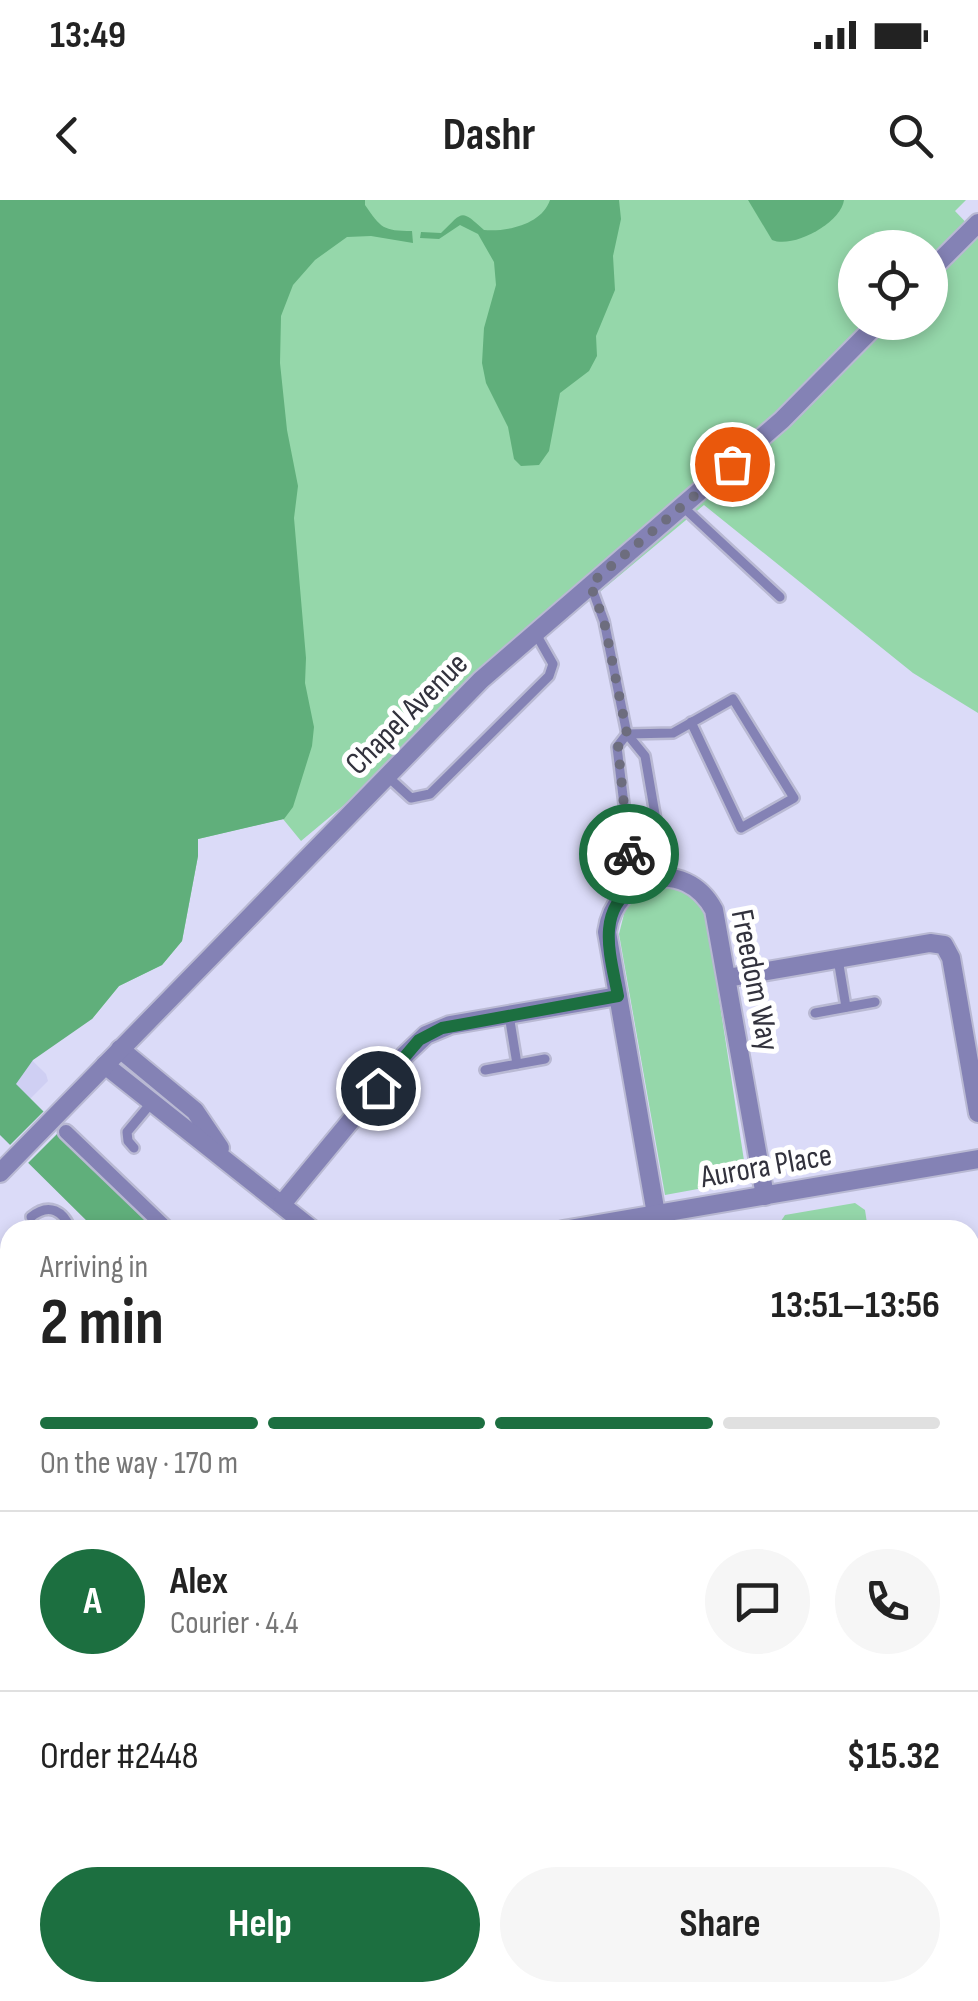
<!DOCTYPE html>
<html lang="en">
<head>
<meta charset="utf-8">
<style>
  :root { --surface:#fff; --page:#f6f6f6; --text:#222; --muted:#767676; --line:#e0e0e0; --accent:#1c6f40 }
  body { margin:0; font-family:"Sofia Sans Condensed",sans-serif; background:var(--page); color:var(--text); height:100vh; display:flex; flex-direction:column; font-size:38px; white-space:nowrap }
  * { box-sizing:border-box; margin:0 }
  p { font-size:32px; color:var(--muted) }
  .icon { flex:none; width:55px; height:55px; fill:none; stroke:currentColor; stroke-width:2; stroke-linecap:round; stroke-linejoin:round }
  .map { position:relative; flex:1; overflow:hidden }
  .sheet { position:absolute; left:0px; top:1020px; width:980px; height:782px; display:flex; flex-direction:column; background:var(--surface); border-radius:30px 30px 0 0; box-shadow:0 5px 15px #0003 }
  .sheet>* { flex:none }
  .fabs { position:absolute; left:838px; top:30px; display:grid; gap:20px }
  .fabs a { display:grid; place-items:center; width:110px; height:110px; border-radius:50%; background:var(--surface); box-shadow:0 5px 15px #0003; font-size:50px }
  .pin { position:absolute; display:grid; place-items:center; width:85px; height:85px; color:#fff; margin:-42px; border:5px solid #fff; border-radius:50%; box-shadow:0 2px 10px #0007 }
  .courier { position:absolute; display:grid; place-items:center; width:100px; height:100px; margin:-50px; border:8px solid #1c6f40; border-radius:50%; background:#fff; color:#222; box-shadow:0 2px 12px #0007 }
  .overview em { font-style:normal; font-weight:700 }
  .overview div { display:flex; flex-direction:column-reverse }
  .overview { display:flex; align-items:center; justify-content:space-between; height:170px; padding:0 40px }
  h1 { font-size:65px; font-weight:700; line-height:75px }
  .bar { display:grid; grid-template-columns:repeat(4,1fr); gap:15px 10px; align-content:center; height:120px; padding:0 40px }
  .bar i { height:12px; border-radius:8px; background:var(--line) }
  .bar .active { background:var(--accent) }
  .bar p { grid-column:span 4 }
  .line { display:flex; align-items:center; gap:25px; padding:0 40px; border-top:2px solid var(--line) }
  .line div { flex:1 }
  .round { display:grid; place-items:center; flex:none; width:105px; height:105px; border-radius:52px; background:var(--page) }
  .cta { display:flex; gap:20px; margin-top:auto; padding:20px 40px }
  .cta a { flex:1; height:115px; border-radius:60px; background:var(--accent); color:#fff; font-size:40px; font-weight:700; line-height:115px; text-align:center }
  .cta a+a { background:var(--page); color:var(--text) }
  .status { display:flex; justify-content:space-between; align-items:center; height:70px; padding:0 50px; background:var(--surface); direction:ltr }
  .status svg { height:28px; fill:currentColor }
  header { display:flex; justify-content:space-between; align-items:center; height:130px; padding:0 40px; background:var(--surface); font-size:45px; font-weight:700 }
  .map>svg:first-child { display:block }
  .built { fill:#cfcff3 }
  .green { fill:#95d7aa; fill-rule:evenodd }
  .water { fill:#60af7b }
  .pier { fill:#dbdbf8 }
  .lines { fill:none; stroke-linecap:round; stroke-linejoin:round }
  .service-casing { stroke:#b9b9d3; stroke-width:14 }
  .pedestrian-casing { stroke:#b9b9d3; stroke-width:19 }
  .minor-casing { stroke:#b9b9d3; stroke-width:22 }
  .service { stroke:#8482b5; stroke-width:9 }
  .pedestrian { stroke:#8482b5; stroke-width:14 }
  .minor { stroke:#8482b5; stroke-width:18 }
  .done { stroke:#6d6d7e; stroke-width:10; stroke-dasharray:0 18 }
  .route { stroke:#1c6f40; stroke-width:12 }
  .labels { text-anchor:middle; stroke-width:10; stroke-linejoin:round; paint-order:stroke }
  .street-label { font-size:32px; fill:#32323d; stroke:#fff }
</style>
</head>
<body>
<div class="status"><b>13:49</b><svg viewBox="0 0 49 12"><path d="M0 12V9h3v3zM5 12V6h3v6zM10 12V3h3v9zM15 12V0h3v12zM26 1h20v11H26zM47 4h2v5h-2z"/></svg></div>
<header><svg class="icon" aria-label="back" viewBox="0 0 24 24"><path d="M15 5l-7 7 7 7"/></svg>Dashr<svg class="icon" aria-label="search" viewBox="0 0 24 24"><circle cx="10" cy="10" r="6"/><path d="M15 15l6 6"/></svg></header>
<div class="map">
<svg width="978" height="1801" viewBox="0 0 978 1801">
  <rect width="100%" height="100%" fill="#dbdbf8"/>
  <!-- built -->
  <path class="built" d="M 2,831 L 46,874 L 48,881 L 30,899 L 0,869 Z"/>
  <!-- green -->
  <g class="green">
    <path d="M 110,0 L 966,0 L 955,11 L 978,35 L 978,513 L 913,473 L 704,305 L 301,641 L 283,619 L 198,639 L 198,656 L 182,741 L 162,765 L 119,786 L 92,819 L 0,817 L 0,420 ZM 855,48 L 930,48 L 930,122 L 855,122 Z"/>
    <path d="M 671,687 L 687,693 L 706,714 L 747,980 L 665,995 L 619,734 L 627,702 L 645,689 Z"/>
    <path d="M 855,1003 L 865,1010 L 868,1030 L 780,1030 L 779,1024 L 785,1015 Z"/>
    <path d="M 978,1111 L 978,1801 L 651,1801 L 615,1793 L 970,1792 L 970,1118 Z"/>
  </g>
  <!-- water -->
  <g class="water">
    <path d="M 0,0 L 365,0 L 365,5 C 381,28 383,31 412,31 L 413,43 L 371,36 L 347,37 L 315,60 L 293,85 L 281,116 L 280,163 L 287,230 L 298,286 L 294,318 L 306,458 L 305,483 L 314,527 L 312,546 L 293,607 L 284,619 L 198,639 L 198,656 L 182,741 L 162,765 L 119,786 L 92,819 L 33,860 L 16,884 L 162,1030 L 96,1030 L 0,935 Z"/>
    <path d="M 550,0 L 619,0 L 621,19 L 613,56 L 615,90 L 596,136 L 597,156 L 589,171 L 560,193 L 549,251 L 539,265 L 521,266 L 514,259 L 508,227 L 486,183 L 482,163 L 484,128 L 496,85 L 494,62 L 478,34 L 460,25 L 439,39 L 420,38 L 421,32 L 441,33 C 463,12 460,8 484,30 C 508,32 542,24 550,0 Z"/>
    <path d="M 748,0 L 844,0 C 841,23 793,49 772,40 Z"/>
    <path d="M 10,1212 L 10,1293 L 0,1303 L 0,1222 Z"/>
    <path d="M 10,1508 L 10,1645 L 0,1654 L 0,1518 Z"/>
    <path d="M 316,1792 L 615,1792 L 651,1801 L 277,1801 Z"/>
  </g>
  <!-- pier -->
  <path class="pier" d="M 45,910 L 63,928 L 24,967 L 6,949 Z"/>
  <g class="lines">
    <!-- service casing -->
    <g class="service-casing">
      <g id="service">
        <path d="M 683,307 L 780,397"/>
        <path d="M 591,386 L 604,421 L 627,534 L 645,556 L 666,678"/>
        <path d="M 627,534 L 673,533 L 733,499 L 794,598 L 741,628 L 691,522"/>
        <path d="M 627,534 L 617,547 L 634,686"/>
        <path d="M 386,575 L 411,598 L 430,594 L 549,476 L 553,464 L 536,434"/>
        <path d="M 627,631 L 657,625"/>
        <path d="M 838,759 L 846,807"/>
        <path d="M 815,813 L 875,802"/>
        <path d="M 509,815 L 517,864"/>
        <path d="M 485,870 L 545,859"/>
        <path d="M 361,910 C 378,921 393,924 408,908 L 411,888 L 396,867"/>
        <path d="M 134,948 L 128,941 L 127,932 L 152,902"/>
        <path d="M 31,1017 C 49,1002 64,1011 71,1030"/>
      </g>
    </g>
    <!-- pedestrian casing -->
    <g class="pedestrian-casing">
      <g id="pedestrian">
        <path d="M 66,932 L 168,1030"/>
        <path d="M 970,1613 L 978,1615"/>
        <path d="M 0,1662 L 10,1654"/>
        <path d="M 262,1801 L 289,1792"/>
      </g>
    </g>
    <!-- minor casing -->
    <g class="minor-casing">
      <g id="minor">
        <path d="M 930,71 L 978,23"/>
        <path d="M 727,778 L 930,743 L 944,745 L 951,758 L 978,913"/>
        <path d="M 120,849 L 195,911 L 220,948"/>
        <path d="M 105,865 L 313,1030"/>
        <path d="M 0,973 L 481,480 L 782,220 L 879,122"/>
        <path d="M 282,1004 L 405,855 L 426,835 L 450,825 L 618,796"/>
        <path d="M 656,1014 L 607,732 C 615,674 685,656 714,710 L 765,996"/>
        <path d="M 563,1030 L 978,959"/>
        <path d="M 0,1118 L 10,1109"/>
        <path d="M 0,1414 L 10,1405"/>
        <path d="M 0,1692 L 10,1695"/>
        <path d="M 0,1736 L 10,1735"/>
      </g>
    </g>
    <!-- service -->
    <use href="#service" class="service"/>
    <!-- pedestrian -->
    <use href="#pedestrian" class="pedestrian"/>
    <!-- minor -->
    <use href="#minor" class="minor"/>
  </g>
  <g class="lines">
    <!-- done -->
    <path class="done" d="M 629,654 L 618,547 L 627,534 L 604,421 L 590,384 L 732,264"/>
    <!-- route -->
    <path class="route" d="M 378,888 L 419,840 L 442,828 L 618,796 C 611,757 595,713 634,686 L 629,654"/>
  </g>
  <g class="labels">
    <!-- street labels -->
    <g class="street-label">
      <text transform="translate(406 513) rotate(-45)" y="11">Chapel Avenue</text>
      <text transform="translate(756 780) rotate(79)" y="11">Freedom Way</text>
      <text transform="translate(766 965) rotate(-10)" y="11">Aurora Place</text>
    </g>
  </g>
</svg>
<div class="fabs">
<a><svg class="icon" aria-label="locate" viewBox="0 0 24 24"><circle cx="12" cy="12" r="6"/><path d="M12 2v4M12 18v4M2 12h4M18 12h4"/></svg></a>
</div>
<div class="pin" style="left:732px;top:264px;background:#ea580c"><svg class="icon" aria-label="bag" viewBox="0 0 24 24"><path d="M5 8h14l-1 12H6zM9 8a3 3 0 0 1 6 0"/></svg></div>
<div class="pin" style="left:378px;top:888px;background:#1f2937"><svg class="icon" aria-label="home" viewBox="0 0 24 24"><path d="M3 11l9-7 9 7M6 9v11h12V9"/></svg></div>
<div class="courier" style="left:629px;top:654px"><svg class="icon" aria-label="bike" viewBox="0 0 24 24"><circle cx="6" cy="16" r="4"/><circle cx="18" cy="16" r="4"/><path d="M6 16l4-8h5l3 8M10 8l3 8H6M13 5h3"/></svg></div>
<section class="sheet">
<div class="overview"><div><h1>2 min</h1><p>Arriving in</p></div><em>13:51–13:56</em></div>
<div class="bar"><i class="active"></i><i class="active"></i><i class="active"></i><i></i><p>On the way · 170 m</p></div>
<div class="line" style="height:180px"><b class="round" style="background:var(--accent);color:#fff">A</b><div><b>Alex</b><p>Courier · 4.4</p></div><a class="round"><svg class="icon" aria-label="chat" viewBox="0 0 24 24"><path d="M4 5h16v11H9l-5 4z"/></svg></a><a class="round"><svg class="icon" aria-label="phone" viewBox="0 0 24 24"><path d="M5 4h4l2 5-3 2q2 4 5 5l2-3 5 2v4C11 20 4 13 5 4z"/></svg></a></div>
<div class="line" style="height:130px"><div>Order #2448</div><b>$15.32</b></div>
<div class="cta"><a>Help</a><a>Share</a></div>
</section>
</div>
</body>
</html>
